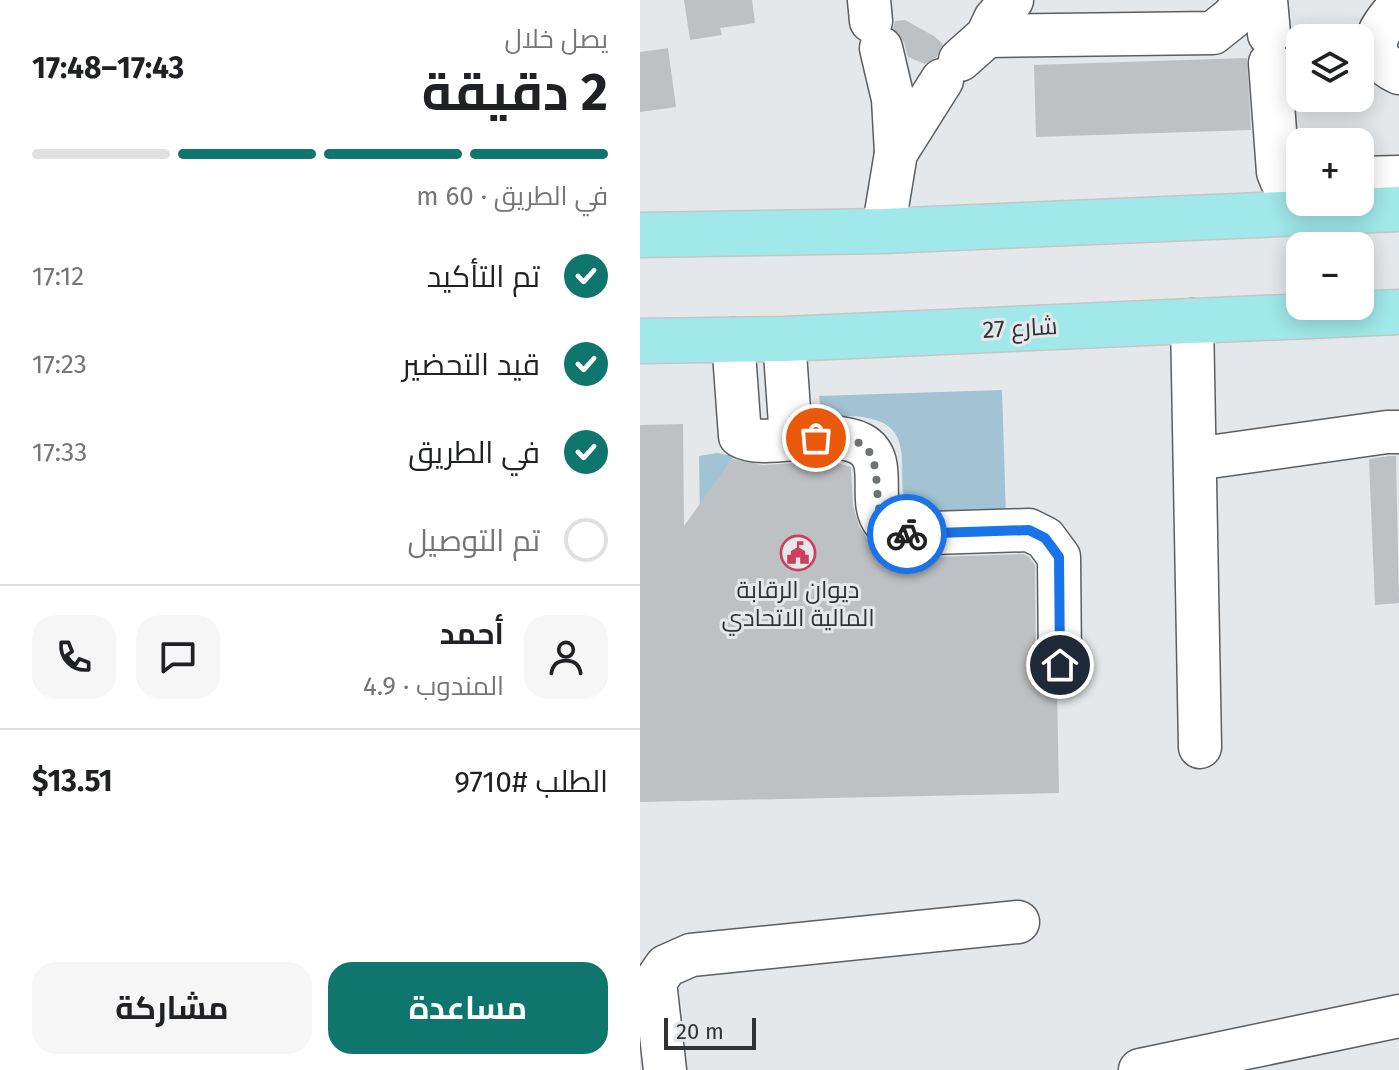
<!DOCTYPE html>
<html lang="ar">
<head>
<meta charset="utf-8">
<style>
  :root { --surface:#fff; --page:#f6f6f6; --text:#202124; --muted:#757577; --line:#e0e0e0; --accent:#0f766e }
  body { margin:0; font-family:"Fira Sans",Cairo,sans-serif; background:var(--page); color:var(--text); direction:rtl; height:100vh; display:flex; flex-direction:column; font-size:30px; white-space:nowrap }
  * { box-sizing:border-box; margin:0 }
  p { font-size:26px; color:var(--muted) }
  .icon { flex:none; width:44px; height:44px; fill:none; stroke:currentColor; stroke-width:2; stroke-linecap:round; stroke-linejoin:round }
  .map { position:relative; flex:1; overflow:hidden; direction:ltr }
  .side { display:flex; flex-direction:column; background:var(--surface); width:640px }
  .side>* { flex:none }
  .tools { position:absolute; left:646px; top:24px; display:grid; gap:16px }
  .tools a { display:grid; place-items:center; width:88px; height:88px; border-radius:16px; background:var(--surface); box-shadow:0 4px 20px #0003; font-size:40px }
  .scale { position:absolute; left:24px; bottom:20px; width:92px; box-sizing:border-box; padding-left:8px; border:4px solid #303233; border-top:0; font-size:22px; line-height:28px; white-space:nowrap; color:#303233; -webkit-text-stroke:6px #e4e8eb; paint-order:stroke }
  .pin { position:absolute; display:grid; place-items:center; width:68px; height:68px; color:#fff; margin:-34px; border:4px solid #fff; border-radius:50%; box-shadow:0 2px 8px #0007 }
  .courier { position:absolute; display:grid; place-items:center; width:80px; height:80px; margin:-40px; border:6px solid #1a73e8; border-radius:50%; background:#fff; color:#222; box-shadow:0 2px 10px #0007 }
  .overview em { font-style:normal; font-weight:700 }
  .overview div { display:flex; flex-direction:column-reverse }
  .overview { display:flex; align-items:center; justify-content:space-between; height:136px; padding:0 32px }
  h1 { font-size:52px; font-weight:700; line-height:60px }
  .bar { display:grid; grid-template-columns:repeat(4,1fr); gap:12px 8px; align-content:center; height:96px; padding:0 32px }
  .bar i { height:10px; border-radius:6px; background:var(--line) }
  .bar .current { background:var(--accent) }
  .bar p { grid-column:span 4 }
  .line { display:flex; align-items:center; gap:20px; padding:0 32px; border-top:2px solid var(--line) }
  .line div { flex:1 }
  .round { display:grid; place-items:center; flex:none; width:84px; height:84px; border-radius:24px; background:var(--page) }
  ol { padding:0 32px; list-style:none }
  li { display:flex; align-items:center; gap:24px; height:88px }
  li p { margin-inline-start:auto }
  li .icon { padding:8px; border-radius:50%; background:var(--accent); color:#fff; stroke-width:4 }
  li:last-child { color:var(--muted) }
  li i { width:44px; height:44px; border:4px solid var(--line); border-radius:50% }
  .primary-button { display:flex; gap:16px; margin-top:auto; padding:16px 32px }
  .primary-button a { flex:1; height:92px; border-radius:24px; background:var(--accent); color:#fff; font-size:32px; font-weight:700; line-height:92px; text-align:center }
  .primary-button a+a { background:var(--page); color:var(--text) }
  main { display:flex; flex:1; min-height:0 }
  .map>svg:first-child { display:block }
  .green { fill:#a1c3d3 }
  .building { fill:#bec1c4 }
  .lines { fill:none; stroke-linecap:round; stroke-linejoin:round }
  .minor-casing { stroke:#5b5f61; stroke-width:45 }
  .major-casing { stroke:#c5c6c6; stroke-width:47 }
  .minor { stroke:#fff; stroke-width:42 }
  .major { stroke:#a0e8e9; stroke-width:44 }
  .done { stroke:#6f7273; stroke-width:8; stroke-dasharray:0 14.4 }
  .route { stroke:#1a73e8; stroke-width:10 }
  .labels { text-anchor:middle; stroke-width:6; stroke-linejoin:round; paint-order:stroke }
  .street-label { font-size:24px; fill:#303233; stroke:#e4e8eb }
  .poi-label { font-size:24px; fill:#303233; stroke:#e4e8eb }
</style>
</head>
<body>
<main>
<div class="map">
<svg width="759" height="1070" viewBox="0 0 759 1070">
  <rect width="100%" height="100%" fill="#e4e8eb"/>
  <!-- green -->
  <g class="green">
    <path d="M 362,390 L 366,516 L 274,517 C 246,489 286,428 227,418 C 213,415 196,417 182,417 L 179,396 Z"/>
    <path d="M 77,453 L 94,456 L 81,475 L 60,516 L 59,456 Z"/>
  </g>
  <!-- building -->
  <g class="building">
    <path d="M 44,0 L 112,0 L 115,23 L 80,28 L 82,35 L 50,40 Z"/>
    <path d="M 265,20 L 294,36 L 303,44 L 297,57 L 285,64 L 268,57 L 264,42 L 253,28 L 255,21 Z"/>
    <path d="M 660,32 L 660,67 L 654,66 L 648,48 L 653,33 Z"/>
    <path d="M 28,48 L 36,107 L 0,112 L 0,52 Z"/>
    <path d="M 607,58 L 611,130 L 396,137 L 394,65 Z"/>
    <path d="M 43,424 L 44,526 L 92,459 L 123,465 L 190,461 L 211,467 L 213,505 L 219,526 L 229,541 L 249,555 L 262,558 L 384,554 L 389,557 L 395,565 L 396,666 L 400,678 L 408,685 L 417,688 L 419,793 L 0,802 L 0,425 Z"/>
    <path d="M 749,456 L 756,456 L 759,603 L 735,605 L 729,459 Z"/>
  </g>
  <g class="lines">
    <!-- minor casing -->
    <g class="minor-casing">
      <g id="minor">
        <path d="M 229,0 L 231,21"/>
        <path d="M 626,0 L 629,34"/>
        <path d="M 759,6 C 736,31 721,55 759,73"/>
        <path d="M 347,36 L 573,33 L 593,17 L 605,0"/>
        <path d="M 241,48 L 253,99 L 256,153"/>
        <path d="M 320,60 L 347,36 L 355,19 L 372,0"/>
        <path d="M 630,63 L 638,172 L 642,182 L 660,195"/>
        <path d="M 720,178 L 759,177"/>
        <path d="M 243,231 L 256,153 L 302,80"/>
        <path d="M 552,320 L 560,747"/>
        <path d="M 93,339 L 100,436 C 126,451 187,426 221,444 C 250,460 226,502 245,523 C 249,527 256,531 261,534 L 389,530 L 405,538 L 419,557 L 420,665"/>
        <path d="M 144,339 L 151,438"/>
        <path d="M 555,459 L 747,432 L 759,432"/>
        <path d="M 25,1070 L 15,982 L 26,966 L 51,955 L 378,922"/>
        <path d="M 500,1070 L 759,1016"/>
      </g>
    </g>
    <!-- major casing -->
    <g class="major-casing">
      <g id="major">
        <path d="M 0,235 L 243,231 L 759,209"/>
        <path d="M 0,341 L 144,339 L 759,312"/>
      </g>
    </g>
    <!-- minor -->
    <use href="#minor" class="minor"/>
    <!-- major -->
    <use href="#major" class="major"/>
  </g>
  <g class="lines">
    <!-- done -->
    <path class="done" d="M 176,438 C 191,438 213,436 225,447 C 249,468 221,533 267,534"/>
    <!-- route -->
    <path class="route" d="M 267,534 L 389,530 L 405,538 L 419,557 L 420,665"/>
  </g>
  <!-- icons -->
  <defs>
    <g id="civic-ring" transform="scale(1.8)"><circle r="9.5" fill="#e4e8eb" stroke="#ce3e5f" stroke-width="1.5"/><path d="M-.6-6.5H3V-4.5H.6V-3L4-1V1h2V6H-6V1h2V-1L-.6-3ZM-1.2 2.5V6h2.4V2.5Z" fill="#ce3e5f"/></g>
  </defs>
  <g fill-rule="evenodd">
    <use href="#civic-ring" x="158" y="553"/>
  </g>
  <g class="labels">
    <!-- street labels -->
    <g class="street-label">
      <text transform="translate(380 328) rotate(-3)" y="8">شارع 27</text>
    </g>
    <!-- poi labels -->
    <g class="poi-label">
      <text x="158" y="598">ديوان الرقابة<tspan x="158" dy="28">المالية الاتحادي</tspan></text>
    </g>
  </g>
</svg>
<div class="tools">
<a><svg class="icon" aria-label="layers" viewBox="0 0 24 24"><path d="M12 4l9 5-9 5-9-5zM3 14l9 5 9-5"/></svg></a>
<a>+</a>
<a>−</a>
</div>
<div class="scale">20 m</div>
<div class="pin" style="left:176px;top:438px;background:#ea580c"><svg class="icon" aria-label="bag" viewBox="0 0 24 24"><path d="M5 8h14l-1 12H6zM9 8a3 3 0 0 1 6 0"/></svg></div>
<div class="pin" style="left:420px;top:665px;background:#1f2937"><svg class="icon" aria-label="home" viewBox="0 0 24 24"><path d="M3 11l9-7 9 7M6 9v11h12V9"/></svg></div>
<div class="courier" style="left:267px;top:534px"><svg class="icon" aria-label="bike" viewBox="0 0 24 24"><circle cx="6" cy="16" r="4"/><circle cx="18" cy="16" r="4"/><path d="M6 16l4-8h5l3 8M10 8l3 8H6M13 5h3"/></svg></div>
</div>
<section class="side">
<div class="overview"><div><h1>2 دقيقة</h1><p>يصل خلال</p></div><em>17:43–17:48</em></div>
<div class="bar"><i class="current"></i><i class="current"></i><i class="current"></i><i></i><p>في الطريق · 60 m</p></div>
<ol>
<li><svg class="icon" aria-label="check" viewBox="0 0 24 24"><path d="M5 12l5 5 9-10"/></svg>تم التأكيد<p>17:12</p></li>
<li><svg class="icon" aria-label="check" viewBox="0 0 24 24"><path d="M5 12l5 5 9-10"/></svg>قيد التحضير<p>17:23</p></li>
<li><svg class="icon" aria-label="check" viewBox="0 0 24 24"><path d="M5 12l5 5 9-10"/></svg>في الطريق<p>17:33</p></li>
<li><i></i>تم التوصيل</li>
</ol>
<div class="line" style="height:144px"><a class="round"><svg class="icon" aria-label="person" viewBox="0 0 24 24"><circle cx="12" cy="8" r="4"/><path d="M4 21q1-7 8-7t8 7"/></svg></a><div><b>أحمد</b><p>المندوب · 4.9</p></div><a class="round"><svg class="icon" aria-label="chat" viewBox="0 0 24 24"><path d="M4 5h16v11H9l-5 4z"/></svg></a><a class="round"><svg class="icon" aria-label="phone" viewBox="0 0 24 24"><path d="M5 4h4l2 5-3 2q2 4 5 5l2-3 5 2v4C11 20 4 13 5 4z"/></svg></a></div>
<div class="line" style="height:104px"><div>الطلب #9710</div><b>$13.51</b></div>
<div class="primary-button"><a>مساعدة</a><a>مشاركة</a></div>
</section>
</main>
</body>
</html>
